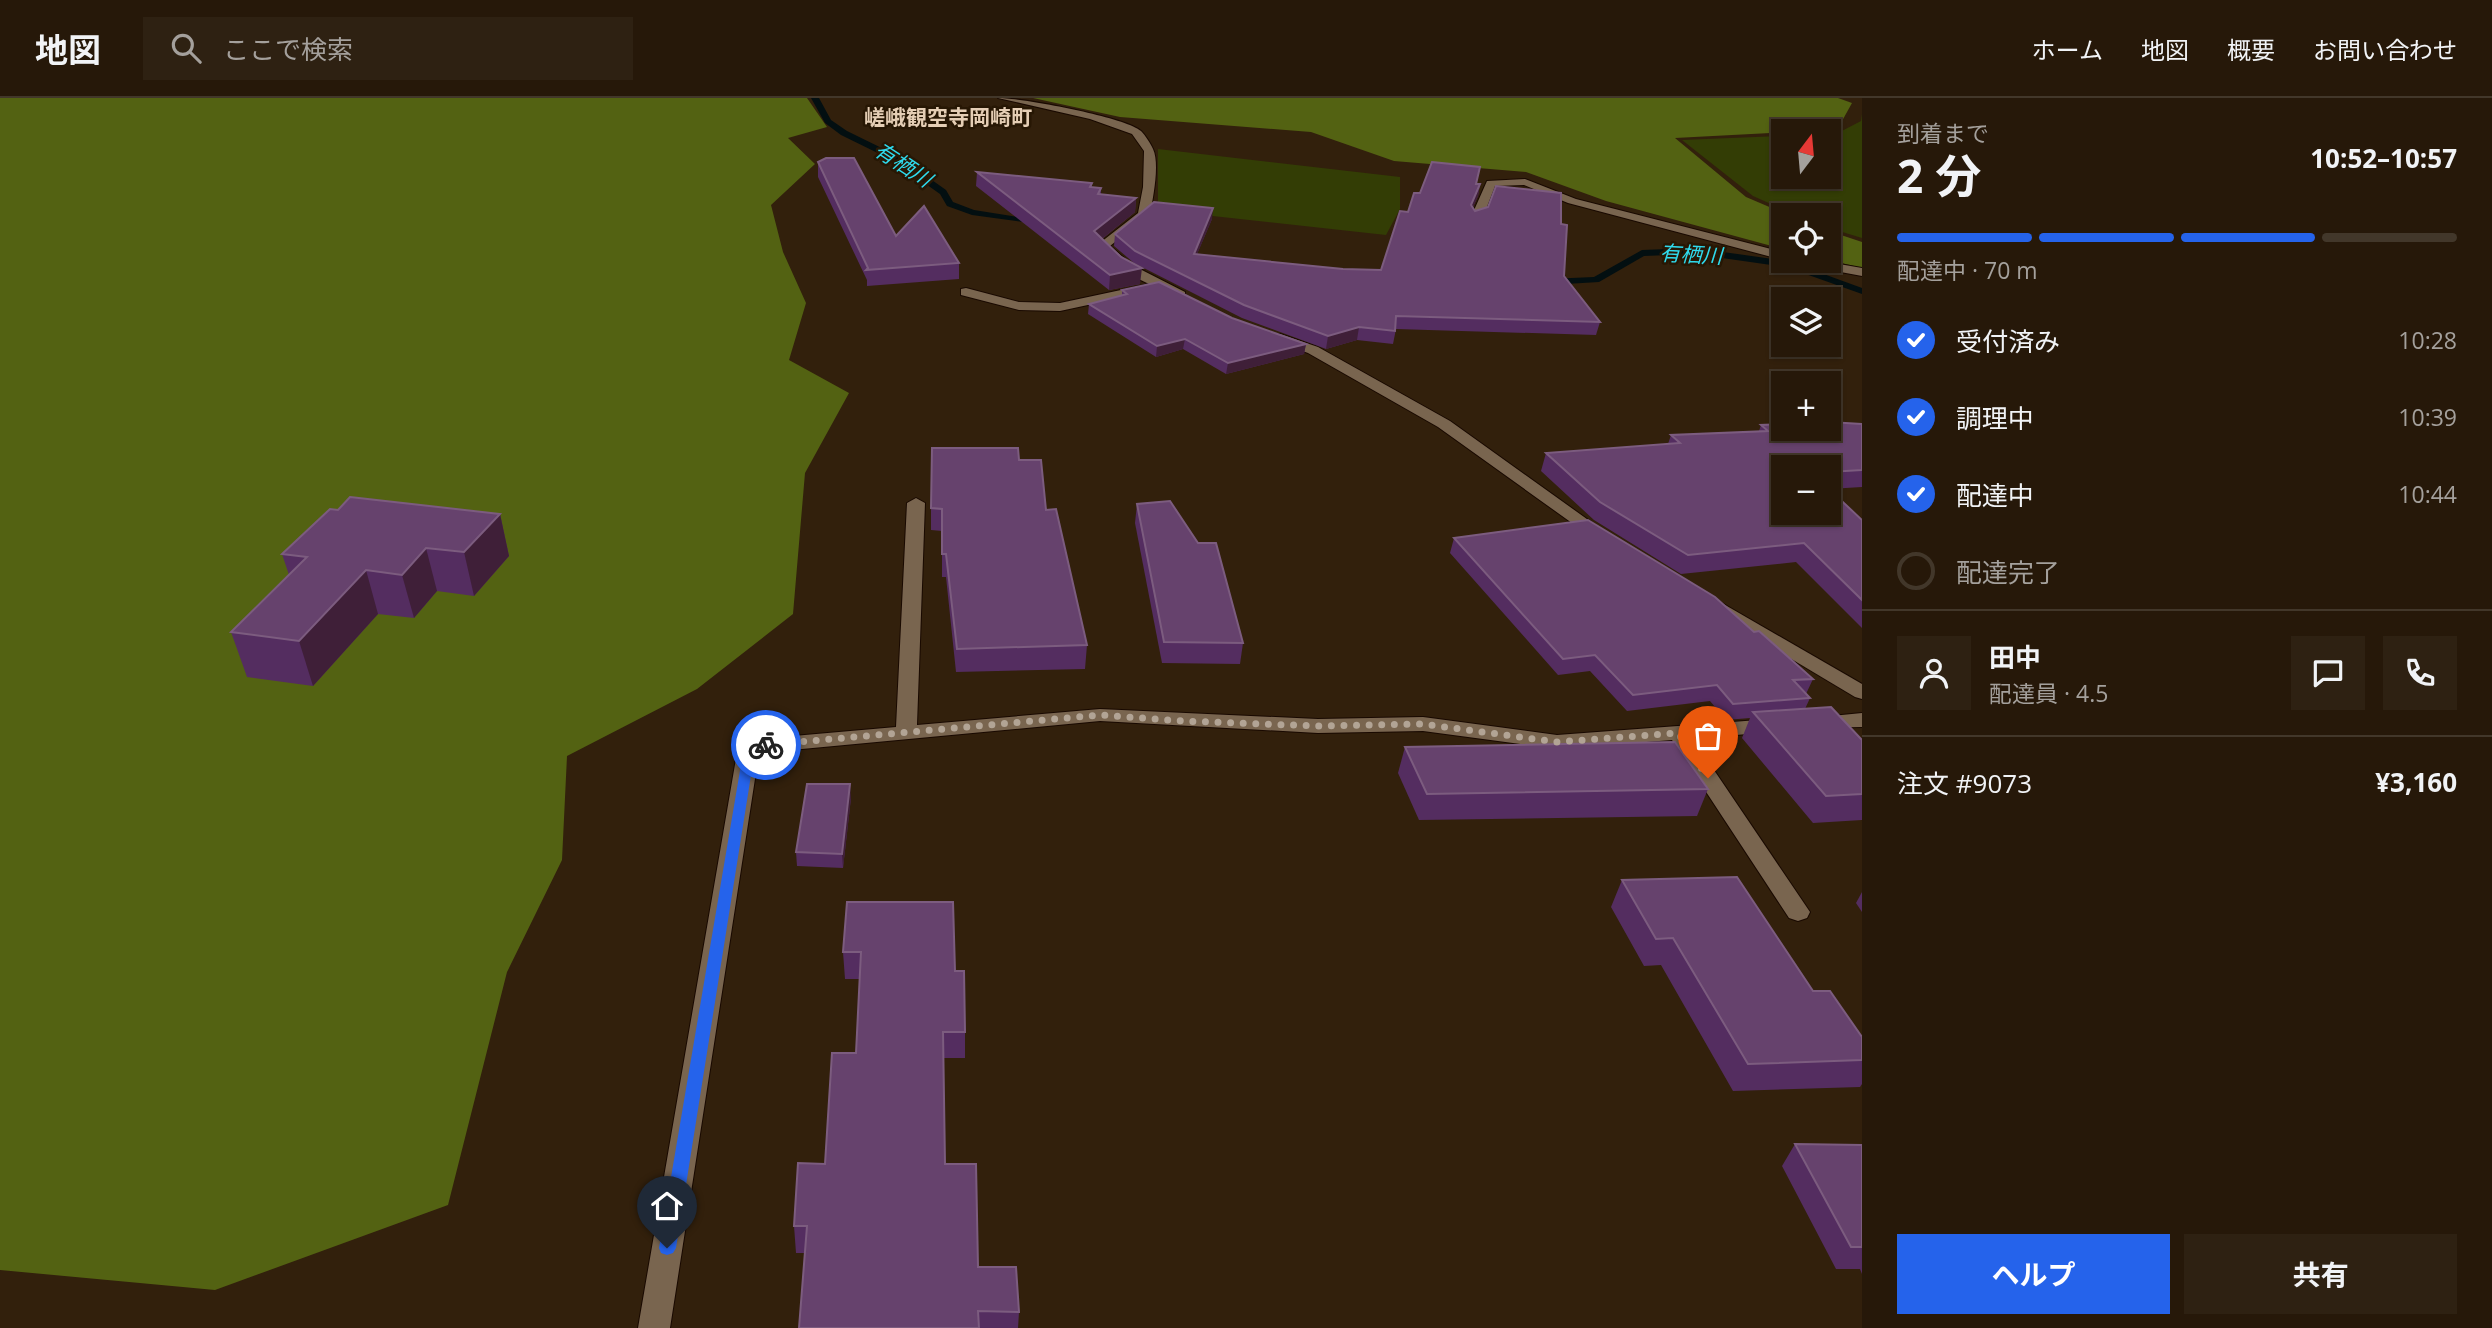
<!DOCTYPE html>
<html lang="ja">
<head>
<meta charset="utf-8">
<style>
  :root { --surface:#261809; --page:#2e2112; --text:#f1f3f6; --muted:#a4a09c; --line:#42372a; --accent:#2563eb }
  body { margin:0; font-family:"Open Sans","Noto Sans JP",sans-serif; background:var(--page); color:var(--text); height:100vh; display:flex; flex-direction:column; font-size:26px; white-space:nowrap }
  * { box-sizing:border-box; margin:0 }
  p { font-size:23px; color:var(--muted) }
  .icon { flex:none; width:38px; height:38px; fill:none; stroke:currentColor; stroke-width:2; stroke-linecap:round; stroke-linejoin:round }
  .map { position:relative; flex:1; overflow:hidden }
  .drawer { display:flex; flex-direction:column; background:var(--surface); width:630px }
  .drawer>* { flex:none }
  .needle { width:46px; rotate:16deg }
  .fabs { position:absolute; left:1771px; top:21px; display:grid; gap:14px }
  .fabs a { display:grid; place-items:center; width:70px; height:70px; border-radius:0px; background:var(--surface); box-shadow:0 2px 5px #0004,0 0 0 2px var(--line); font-size:35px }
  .pin { position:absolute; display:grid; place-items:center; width:60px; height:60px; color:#fff; margin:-72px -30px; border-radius:50% 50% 50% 0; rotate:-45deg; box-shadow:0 0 7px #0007 }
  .pin .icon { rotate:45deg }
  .courier { position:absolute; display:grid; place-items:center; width:70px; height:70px; margin:-35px; border:5px solid #2563eb; border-radius:50%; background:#fff; color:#222; box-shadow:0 2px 9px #0007 }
  .head em { font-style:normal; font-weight:700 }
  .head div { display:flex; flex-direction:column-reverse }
  .head { display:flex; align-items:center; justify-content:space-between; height:119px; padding:0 35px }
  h1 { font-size:46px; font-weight:700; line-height:52px }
  .bar { display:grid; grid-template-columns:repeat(4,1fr); gap:10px 7px; align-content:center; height:84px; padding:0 35px }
  .bar i { height:9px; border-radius:5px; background:var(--line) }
  .bar .selected { background:var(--accent) }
  .bar p { grid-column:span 4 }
  .line { display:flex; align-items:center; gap:18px; padding:0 35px; border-top:2px solid var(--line) }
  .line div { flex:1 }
  .round { display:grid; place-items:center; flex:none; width:74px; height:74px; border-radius:0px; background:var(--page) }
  ol { padding:0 35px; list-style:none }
  li { display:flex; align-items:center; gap:21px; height:77px }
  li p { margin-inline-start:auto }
  li .icon { padding:7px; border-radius:50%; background:var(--accent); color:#fff; stroke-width:4 }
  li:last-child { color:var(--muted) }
  li i { width:38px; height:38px; border:4px solid var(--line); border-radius:50% }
  .button { display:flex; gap:14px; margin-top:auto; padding:14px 35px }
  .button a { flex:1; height:80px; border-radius:0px; background:var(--accent); color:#fff; font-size:28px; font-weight:700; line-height:80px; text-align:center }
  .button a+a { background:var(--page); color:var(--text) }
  header { display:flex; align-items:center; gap:42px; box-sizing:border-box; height:98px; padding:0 35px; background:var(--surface); border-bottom:2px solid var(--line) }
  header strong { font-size:33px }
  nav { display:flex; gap:38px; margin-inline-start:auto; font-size:24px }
  .search { width:490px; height:63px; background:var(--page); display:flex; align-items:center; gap:18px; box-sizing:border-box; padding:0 24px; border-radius:0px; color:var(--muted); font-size:26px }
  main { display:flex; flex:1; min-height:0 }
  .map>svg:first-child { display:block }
  .green { fill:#333d05 }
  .forest { fill:#536212 }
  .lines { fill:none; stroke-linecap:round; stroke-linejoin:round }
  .stream { fill:#030f11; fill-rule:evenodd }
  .minor-casing { stroke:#190900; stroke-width:2 }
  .minor { fill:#79654f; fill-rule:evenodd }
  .wall { fill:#542d60; fill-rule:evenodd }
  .shaded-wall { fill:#3f1f38 }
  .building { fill:#66426d; stroke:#7c5c7f; stroke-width:2 }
  .route { fill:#2563eb }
  .done { stroke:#b2a495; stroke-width:7; stroke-dasharray:0 12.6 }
  .labels { text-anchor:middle; stroke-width:5; stroke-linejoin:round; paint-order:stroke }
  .far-neighbourhood-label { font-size:21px; font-weight:bold; fill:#e5ceb5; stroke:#271704 }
  .far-water-label { font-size:21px; font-style:italic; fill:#2fdaed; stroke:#271704 }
</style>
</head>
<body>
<header>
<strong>地図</strong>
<div class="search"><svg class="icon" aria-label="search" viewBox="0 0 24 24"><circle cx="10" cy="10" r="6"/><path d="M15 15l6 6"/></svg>ここで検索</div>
<nav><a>ホーム</a><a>地図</a><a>概要</a><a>お問い合わせ</a></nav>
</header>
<main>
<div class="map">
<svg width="1862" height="1230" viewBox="0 0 1862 1230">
  <rect width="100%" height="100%" fill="#32200c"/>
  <!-- green -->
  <g class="green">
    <path d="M 1862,16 L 1862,140 L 1829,130 L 1829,117 L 1796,117 L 1753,98 L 1682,42 L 1783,38 L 1783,79 L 1829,79 L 1829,36 L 1836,36 L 1861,23 Z"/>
    <path d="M 1158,51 L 1400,79 L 1400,111 L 1386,137 L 1158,112 Z"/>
  </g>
  <!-- forest -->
  <g class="forest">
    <path d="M 0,0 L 807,0 L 827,29 L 788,40 L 815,66 L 771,107 L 783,154 L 806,205 L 789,262 L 849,295 L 805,375 L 793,516 L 697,591 L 567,658 L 562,762 L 507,874 L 448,1107 L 215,1192 L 0,1172 Z"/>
    <path d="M 1033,0 L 1838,0 L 1852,5 L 1842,23 L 1806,33 L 1675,40 L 1746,99 L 1788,117 L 1783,117 L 1783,151 L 1606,103 L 1526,74 L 1394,63 L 1311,34 L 1120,19 Z"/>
    <path d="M 1829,133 L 1862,144 L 1862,170 L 1829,162 Z"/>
  </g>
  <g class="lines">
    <!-- stream -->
    <g class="stream">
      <path d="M 811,0 L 819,0 L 831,22 L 847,33 L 898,58 L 946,92 L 953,104 L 974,112 L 1044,123 L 1039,126 L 972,117 L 947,108 L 940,96 L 892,62 L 841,37 L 825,25 Z"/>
      <path d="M 1694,150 L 1788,163 L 1862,190 L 1862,196 L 1786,169 L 1694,156 L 1644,158 L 1599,184 L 1549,187 L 1544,184 L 1549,181 L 1594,179 L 1642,152 Z"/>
    </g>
    <!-- minor casing -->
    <g class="minor-casing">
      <g id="minor">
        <path d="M 998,0 C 1022,0 1125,19 1141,33 C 1145,37 1151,46 1153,51 C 1160,66 1153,100 1150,116 L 1110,148 L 1132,167 L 1185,194 L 1185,200 L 1175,200 L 1154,189 L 1153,193 L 1060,213 L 1019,212 L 961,197 L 961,191 L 966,190 L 1019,204 L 1060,205 L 1149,186 L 1122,173 L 1096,148 L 1138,115 L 1143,89 L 1144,53 L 1132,36 L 1090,21 Z"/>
        <path d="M 1525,81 L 1576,101 L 1783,154 L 1783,162 L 1568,105 L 1524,87 L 1495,88 L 1483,119 L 1473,122 L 1471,119 L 1487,83 Z"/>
        <path d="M 1797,163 L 1822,163 L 1862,170 L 1862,178 L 1803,167 Z"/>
        <path d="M 1280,236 L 1318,249 L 1450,323 L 1612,439 L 1609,443 L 1597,443 L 1438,329 L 1308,255 L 1275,243 L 1275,237 Z"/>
        <path d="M 916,400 L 925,405 L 917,627 L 1100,611 L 1318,621 L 1423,619 L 1557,637 L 1772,621 L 1780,623 L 1783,628 L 1780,633 L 1693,641 L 1810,814 L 1807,820 L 1798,823 L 1789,820 L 1672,642 L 1557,651 L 1423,633 L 1318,635 L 1100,623 L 759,655 L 670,1230 L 638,1230 L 738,649 L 741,644 L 749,642 L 896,629 L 907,405 Z"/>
        <path d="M 1720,504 L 1862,586 L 1862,601 L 1855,599 L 1713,514 L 1710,510 L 1713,506 Z"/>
        <path d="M 1862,615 L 1862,629 L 1811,630 L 1807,625 L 1811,620 Z"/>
      </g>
    </g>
    <!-- minor -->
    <use href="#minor" class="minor"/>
  </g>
  <!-- wall -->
  <g class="wall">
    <path d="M 818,64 L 896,138 L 959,165 L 959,181 L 867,188 L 867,182 L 818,79 Z"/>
    <path d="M 977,74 L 1092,85 L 1092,89 L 1101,90 L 1101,96 L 1136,100 L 1135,114 L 1102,141 L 1140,186 L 1109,192 L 976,88 Z"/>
    <path d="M 1476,86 L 1480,86 L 1478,98 L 1473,109 L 1475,113 L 1561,126 L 1564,178 L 1600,224 L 1596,237 L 1396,231 L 1393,246 L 1357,242 L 1326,251 L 1242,220 L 1134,165 L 1114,148 L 1115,136 L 1212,121 L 1197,156 L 1343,171 L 1381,172 L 1408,114 L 1420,95 Z"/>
    <path d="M 1122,192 L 1232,220 L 1306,246 L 1304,256 L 1226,276 L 1183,251 L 1156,259 L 1088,216 L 1089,206 L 1122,198 Z"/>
    <path d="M 1862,326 L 1862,389 L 1829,391 L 1862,422 L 1862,530 L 1796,464 L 1681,476 L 1594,422 L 1541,373 L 1546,355 L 1668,346 L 1671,337 L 1759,333 L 1761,327 ZM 1783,369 L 1829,369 L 1829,415 Z"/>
    <path d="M 1019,362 L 1046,412 L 1087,547 L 1085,571 L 956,574 L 946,479 L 942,479 L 942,433 L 931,432 L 931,410 Z"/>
    <path d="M 1137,406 L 1198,445 L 1243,545 L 1240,566 L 1162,565 L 1135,425 Z"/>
    <path d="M 500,416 L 509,458 L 474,498 L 437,493 L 414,520 L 378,516 L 313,588 L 247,579 L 231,534 L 289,477 L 282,456 Z"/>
    <path d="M 1454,440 L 1754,534 L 1813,581 L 1806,596 L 1810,600 L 1805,611 L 1862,642 L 1862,722 L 1813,725 L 1742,640 L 1750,620 L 1726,622 L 1710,603 L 1627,613 L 1590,573 L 1558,577 L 1450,455 Z"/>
    <path d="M 1405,649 L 1708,691 L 1697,718 L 1419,722 L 1398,675 Z"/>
    <path d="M 851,700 L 843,770 L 797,768 L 796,754 Z"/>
    <path d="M 1622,782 L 1813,893 L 1862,939 L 1862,986 L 1860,989 L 1733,993 L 1661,867 L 1644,868 L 1611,809 Z"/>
    <path d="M 1862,794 L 1862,814 L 1856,805 Z"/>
    <path d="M 847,804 L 955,873 L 965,934 L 965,960 L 943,960 L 945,1066 L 978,1169 L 1019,1214 L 1018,1230 L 799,1230 L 805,1155 L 796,1155 L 794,1128 L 825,1066 L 856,955 L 860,881 L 845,881 L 843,854 Z"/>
    <path d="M 1795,1046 L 1862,1047 L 1862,1176 L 1860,1171 L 1836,1171 L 1782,1068 Z"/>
  </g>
  <!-- shaded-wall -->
  <g class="shaded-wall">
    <path d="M 1480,86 L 1478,98 L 1469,118 L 1471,107 Z"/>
    <path d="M 1136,100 L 1135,114 L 1093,148 L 1094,133 Z"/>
    <path d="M 1213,110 L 1212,121 L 1192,168 L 1194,156 Z"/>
    <path d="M 1142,170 L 1140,186 L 1109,192 L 1110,177 Z"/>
    <path d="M 1359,229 L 1357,242 L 1326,251 L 1328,238 Z"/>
    <path d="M 1185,241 L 1183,251 L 1156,259 L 1157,248 Z"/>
    <path d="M 1306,246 L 1304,256 L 1226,276 L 1228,265 Z"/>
    <path d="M 500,416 L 509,458 L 474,498 L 464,454 Z"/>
    <path d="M 426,450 L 437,493 L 414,520 L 402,477 Z"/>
    <path d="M 366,472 L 378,516 L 313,588 L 299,543 Z"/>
    <path d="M 850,686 L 851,700 L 843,770 L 842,756 Z"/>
  </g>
  <!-- building -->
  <g class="building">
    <path d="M 826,60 L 854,60 L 896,138 L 924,108 L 959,165 L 866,172 L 868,170 L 818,64 Z"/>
    <path d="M 1432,64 L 1480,69 L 1476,86 L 1480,86 L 1471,107 L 1475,113 L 1488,109 L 1496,88 L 1561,95 L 1561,126 L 1567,127 L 1564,178 L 1600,224 L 1396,218 L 1395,233 L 1359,229 L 1328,238 L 1244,207 L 1135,153 L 1115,136 L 1154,104 L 1213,110 L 1194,156 L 1343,171 L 1381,172 L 1400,113 L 1408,114 L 1414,95 L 1420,95 Z"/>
    <path d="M 977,74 L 1092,85 L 1090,89 L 1101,90 L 1098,96 L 1136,100 L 1094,133 L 1121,159 L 1142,170 L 1110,177 Z"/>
    <path d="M 1159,184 L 1232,220 L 1306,246 L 1228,265 L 1185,241 L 1157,248 L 1089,206 L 1127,196 L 1122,192 Z"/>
    <path d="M 1829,324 L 1862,326 L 1862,372 L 1829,374 L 1829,369 L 1783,369 L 1783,415 L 1829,415 L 1829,391 L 1862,422 L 1862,502 L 1804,445 L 1688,457 L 1600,404 L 1546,355 L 1680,345 L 1671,337 L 1768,333 L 1761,327 L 1783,326 L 1783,331 L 1829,331 Z"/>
    <path d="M 932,350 L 1018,350 L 1019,362 L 1041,362 L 1046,412 L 1056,411 L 1087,547 L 957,551 L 946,456 L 942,456 L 942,411 L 931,410 Z"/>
    <path d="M 350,399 L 500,416 L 464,454 L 426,450 L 402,477 L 366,472 L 299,543 L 231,534 L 307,459 L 282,456 L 330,411 L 338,412 Z"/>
    <path d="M 1170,403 L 1198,445 L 1216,445 L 1243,545 L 1164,544 L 1137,406 Z"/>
    <path d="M 1588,422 L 1715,499 L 1754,534 L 1759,533 L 1813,581 L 1793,582 L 1810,600 L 1733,606 L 1717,587 L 1633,597 L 1595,557 L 1563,561 L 1454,440 Z"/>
    <path d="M 1831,609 L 1862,642 L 1862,696 L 1826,698 L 1753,614 Z"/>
    <path d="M 1675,644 L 1708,691 L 1427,696 L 1405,649 Z"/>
    <path d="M 807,686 L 850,686 L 842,756 L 796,754 Z"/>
    <path d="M 1737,779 L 1813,893 L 1830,893 L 1862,939 L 1862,962 L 1748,966 L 1673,840 L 1656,841 L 1622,782 Z"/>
    <path d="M 847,804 L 953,804 L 955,873 L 964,873 L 965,934 L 943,934 L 945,1066 L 976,1066 L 978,1169 L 1016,1169 L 1019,1214 L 978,1213 L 979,1230 L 799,1230 L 807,1128 L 794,1128 L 798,1065 L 825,1066 L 832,955 L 856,955 L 861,854 L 843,854 Z"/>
    <path d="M 1795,1046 L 1862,1047 L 1862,1149 L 1851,1149 Z"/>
  </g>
  <!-- route -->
  <path class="route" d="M 766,644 L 772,647 L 771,650 L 755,652 L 676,1150 L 673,1155 L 667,1157 L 661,1155 L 659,1150 L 744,649 L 750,645 Z"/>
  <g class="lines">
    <!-- done -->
    <path class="done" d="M 766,647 L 1100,617 L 1182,623 L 1318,628 L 1423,626 L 1557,644 L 1678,635 L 1708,680"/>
  </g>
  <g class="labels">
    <!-- far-neighbourhood labels -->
    <g class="far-neighbourhood-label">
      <text x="948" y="27">嵯峨観空寺岡崎町</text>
    </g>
    <!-- far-water labels -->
    <g class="far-water-label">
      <text transform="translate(903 67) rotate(33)" y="7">有栖川</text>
      <text transform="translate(1691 157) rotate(3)" y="7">有栖川</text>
    </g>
  </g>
</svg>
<div class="fabs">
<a><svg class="needle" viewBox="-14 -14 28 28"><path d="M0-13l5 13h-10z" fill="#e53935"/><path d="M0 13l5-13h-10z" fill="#a4a09c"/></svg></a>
<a><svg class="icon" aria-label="locate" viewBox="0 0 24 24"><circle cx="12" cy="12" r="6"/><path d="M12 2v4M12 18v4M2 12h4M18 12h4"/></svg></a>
<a><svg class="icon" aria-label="layers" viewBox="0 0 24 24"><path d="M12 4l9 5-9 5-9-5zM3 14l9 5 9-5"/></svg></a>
<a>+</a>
<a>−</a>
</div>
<div class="pin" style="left:1708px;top:680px;background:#ea580c"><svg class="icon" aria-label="bag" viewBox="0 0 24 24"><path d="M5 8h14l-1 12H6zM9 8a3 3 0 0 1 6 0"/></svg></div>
<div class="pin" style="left:667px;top:1150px;background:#1f2937"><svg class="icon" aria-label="home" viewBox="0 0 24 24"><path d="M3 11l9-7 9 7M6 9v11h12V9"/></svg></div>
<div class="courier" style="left:766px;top:647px"><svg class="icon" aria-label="bike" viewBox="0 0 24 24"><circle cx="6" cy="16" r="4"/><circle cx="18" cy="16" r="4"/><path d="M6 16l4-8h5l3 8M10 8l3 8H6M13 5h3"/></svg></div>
</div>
<section class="drawer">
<div class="head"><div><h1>2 分</h1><p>到着まで</p></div><em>10:52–10:57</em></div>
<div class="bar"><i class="selected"></i><i class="selected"></i><i class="selected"></i><i></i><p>配達中 · 70 m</p></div>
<ol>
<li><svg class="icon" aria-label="check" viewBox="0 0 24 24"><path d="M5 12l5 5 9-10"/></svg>受付済み<p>10:28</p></li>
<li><svg class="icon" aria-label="check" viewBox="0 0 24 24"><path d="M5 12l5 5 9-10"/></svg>調理中<p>10:39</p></li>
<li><svg class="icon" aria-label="check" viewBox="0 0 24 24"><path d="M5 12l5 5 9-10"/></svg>配達中<p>10:44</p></li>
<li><i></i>配達完了</li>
</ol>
<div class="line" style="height:126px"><a class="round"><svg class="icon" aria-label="person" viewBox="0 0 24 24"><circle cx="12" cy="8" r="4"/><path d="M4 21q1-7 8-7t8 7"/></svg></a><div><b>田中</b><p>配達員 · 4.5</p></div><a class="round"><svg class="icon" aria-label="chat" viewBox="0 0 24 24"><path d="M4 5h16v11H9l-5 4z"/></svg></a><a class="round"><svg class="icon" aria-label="phone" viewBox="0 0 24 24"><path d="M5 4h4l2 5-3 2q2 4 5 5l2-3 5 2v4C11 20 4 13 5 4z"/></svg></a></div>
<div class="line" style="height:91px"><div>注文 #9073</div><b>¥3,160</b></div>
<div class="button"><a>ヘルプ</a><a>共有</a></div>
</section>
</main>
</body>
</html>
